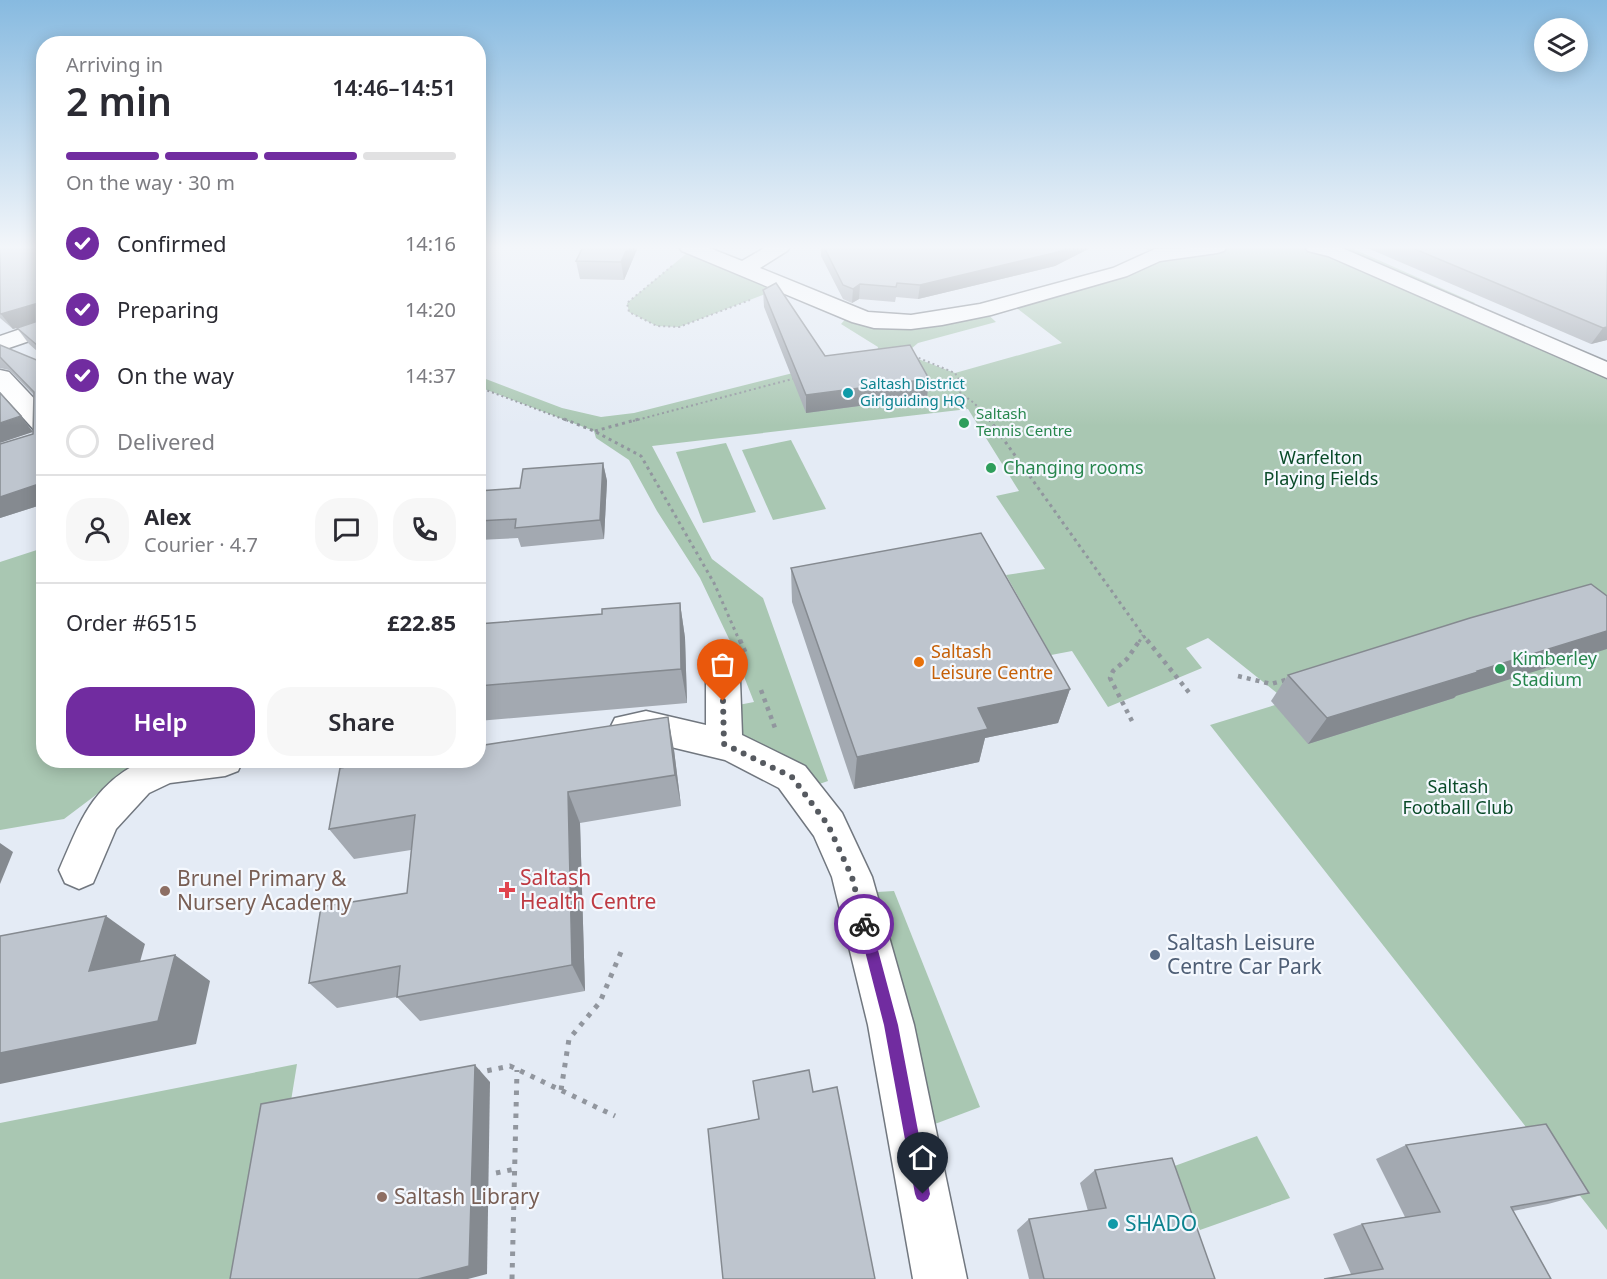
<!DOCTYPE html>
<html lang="en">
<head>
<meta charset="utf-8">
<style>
  :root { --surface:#fff; --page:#f7f7f7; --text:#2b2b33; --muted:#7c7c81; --line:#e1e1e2; --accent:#712ca0 }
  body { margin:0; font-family:"Noto Sans",sans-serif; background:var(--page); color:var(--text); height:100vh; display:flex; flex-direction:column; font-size:22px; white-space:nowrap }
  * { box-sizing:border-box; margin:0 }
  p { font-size:20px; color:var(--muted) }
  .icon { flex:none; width:33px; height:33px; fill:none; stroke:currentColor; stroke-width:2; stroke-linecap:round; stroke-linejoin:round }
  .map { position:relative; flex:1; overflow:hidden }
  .panel { position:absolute; left:36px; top:36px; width:450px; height:732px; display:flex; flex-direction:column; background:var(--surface); border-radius:24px; box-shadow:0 3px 15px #0003 }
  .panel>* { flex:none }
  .tools { position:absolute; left:1534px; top:18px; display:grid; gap:12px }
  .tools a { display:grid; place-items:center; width:54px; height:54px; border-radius:50%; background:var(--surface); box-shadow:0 3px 15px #0003; font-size:30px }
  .pin { position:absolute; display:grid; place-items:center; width:51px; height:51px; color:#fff; margin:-62px -26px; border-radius:50% 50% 50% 0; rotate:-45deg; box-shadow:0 0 6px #0007 }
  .pin .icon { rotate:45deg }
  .courier { position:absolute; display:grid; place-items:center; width:60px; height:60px; margin:-30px; border:4px solid #712ca0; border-radius:50%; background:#fff; color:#222; box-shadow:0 2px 8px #0007 }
  .overview em { font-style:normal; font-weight:600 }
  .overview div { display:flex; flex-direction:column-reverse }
  .overview { display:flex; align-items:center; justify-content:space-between; height:102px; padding:0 30px }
  h1 { font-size:39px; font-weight:600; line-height:45px }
  .bar { display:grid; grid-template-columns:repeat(4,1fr); gap:9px 6px; align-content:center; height:72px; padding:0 30px }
  .bar i { height:8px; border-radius:4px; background:var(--line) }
  .bar .selected { background:var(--accent) }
  .bar p { grid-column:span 4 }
  .line { display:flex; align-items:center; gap:15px; padding:0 30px; border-top:2px solid var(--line) }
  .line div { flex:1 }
  .round { display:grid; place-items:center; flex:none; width:63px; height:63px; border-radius:24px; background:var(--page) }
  ol { padding:0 30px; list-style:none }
  li { display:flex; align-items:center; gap:18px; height:66px }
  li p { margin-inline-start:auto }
  li .icon { padding:6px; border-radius:50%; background:var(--accent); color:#fff; stroke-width:4 }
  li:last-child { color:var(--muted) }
  li i { width:33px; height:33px; border:3px solid var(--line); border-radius:50% }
  .button { display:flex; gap:12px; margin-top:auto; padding:12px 30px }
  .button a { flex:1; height:69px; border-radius:24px; background:var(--accent); color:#fff; font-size:24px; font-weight:600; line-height:69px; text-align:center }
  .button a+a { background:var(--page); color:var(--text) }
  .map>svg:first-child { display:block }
  .green { fill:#a9c7b2 }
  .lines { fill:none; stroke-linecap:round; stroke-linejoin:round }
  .minor-casing { stroke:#71777f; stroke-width:3 }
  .path-far3 { stroke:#91969e; stroke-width:2; stroke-dasharray:2 3; stroke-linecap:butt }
  .path-far2 { stroke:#91969e; stroke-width:3; stroke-dasharray:3 4; stroke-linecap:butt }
  .path-far1 { stroke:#91969e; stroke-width:4.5; stroke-dasharray:4 5; stroke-linecap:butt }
  .path { stroke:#91969e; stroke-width:5; stroke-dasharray:4.5 7; stroke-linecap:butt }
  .minor { fill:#fff; fill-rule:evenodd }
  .wall { fill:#a3a9b1 }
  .shaded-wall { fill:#858a90 }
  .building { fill:#bec5ce; stroke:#858a90; stroke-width:1.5 }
  .route { fill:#712ca0 }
  .done { stroke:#565a60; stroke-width:6; stroke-dasharray:0 10.8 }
  .culture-dot { fill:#0f9aa8; stroke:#f4f8fe; stroke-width:2 }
  .leisure-dot { fill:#2e9e5b; stroke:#f4f8fe; stroke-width:2 }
  .food-dot { fill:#e8710a; stroke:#f4f8fe; stroke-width:2 }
  .health-dot { fill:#e0444e; stroke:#f4f8fe; stroke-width:2 }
  .education-dot { fill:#8d6e63; stroke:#f4f8fe; stroke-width:2 }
  .service-dot { fill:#5c6f8a; stroke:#f4f8fe; stroke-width:2 }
  .labels { text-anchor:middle; stroke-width:4.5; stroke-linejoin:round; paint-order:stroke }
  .far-culture-label { font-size:15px; fill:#0d838f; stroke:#f4f8fe; text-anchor:start }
  .far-leisure-label { font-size:15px; fill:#27864d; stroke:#f4f8fe; text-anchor:start }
  .park-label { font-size:18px; fill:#094a28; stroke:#f4f8fe }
  .leisure-label { font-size:18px; fill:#27864d; stroke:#f4f8fe; text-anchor:start }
  .food-label { font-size:18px; fill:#c56008; stroke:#f4f8fe; text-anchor:start }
  .near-health-label { font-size:21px; fill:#be3a42; stroke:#f4f8fe; text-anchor:start }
  .near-education-label { font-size:21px; fill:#785e54; stroke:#f4f8fe; text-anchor:start }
  .near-service-label { font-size:21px; fill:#4e5e75; stroke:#f4f8fe; text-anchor:start }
  .near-culture-label { font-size:21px; fill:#0d838f; stroke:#f4f8fe; text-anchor:start }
</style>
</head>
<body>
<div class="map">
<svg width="1607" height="1279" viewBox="0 0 1607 1279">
  <rect width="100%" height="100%" fill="#e4ebf5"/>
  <!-- green -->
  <g class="green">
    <path d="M 1143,247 L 1349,247 L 1475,303 L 1464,307 L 1607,372 L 1607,1230 L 1210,725 L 1275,705 L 1277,693 L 1208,638 L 1186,648 L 1202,668 L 1108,707 L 1072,651 L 1051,655 L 1006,575 L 1045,569 L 996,496 L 1019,491 L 968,409 L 652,446 L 712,559 L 763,598 L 828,781 L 802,790 L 733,747 L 733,706 L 754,702 L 730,641 L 700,578 L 657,511 L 629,460 L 596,438 L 594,431 L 479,387 L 478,376 L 562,408 L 601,417 L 634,413 L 877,352 L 878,347 L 841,324 L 851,313 L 874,321 L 983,310 L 996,322 L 918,343 L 905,354 L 955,373 L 1062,343 L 1009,302 L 1154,255 Z"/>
    <path d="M 693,248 L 784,287 L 679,327 L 657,326 L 629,312 L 627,303 Z"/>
    <path d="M 791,440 L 826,509 L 773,520 L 742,450 Z"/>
    <path d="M 726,443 L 756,512 L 703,523 L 676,452 Z"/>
    <path d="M 43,548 L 44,760 L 141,761 L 64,819 L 0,830 L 0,562 Z"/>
    <path d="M 894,891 L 980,1107 L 911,1133 L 859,903 L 877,892 Z"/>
    <path d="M 297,1064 L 262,1279 L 0,1279 L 0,1123 Z"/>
    <path d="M 1257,1136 L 1290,1198 L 1200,1230 L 1169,1168 Z"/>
  </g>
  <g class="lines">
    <!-- minor casing -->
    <g class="minor-casing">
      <g id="minor">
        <path d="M 679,247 L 707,247 L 742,261 L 766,247 L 790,247 L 787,251 L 760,268 L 868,312 L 911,315 L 980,304 L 1113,268 L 1155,249 L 1227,247 L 1224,251 L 1217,253 L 1160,261 L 1127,276 L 991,315 L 942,325 L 911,329 L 874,328 L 852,322 L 682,251 Z"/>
        <path d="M 1305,247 L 1342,248 L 1607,362 L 1607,378 L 1328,256 L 1308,251 Z"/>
        <path d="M 44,321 L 44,336 L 0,351 L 0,336 Z"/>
        <path d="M 0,370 L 9,372 L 44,409 L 44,433 L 35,431 L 0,392 Z"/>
        <path d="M 723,667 L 735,670 L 740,680 L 742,735 L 805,766 L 842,813 L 872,877 L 914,1025 L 967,1279 L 913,1279 L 868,1025 L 832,877 L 814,836 L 779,788 L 725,760 L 646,741 L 628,743 L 615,738 L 610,728 L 615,718 L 646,711 L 706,725 L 706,680 L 711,670 Z"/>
        <path d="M 144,760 L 243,760 L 238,771 L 225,776 L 170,783 L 149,793 L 116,829 L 93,883 L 79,889 L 65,883 L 59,870 C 81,820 91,786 144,760 Z"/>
      </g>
    </g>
    <!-- path-far3 -->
    <g class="path-far3">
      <path d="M 672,266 L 627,303 L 629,312 L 657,326 L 679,327 L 750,300"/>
      <path d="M 914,356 L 955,373 L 958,378 L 958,391 L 974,403 L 991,421"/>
      <path d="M 478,387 L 568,421"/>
      <path d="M 633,421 L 796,378"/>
    </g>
    <!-- path-far2 -->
    <g class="path-far2">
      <path d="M 564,419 L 594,431 L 641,456 L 714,583 L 740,642"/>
      <path d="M 989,419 L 1148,642"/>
      <path d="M 986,430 L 996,428"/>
      <path d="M 595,431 L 639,419"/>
      <path d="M 1139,642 L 1143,635"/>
    </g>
    <!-- path-far1 -->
    <g class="path-far1">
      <path d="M 740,640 L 747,656"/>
      <path d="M 1147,640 L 1191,695"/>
      <path d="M 1238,676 L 1271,684 L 1289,679"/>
      <path d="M 761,690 L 775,728"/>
      <path d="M 1132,721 L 1110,678 L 1113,671 L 1127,659 L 1140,640"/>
    </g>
    <!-- path -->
    <g class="path">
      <path d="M 476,1073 L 510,1066 L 615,1116"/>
      <path d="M 561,1090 L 569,1039 L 600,1002 L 621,952"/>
      <path d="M 496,1173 L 515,1169"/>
      <path d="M 512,1279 L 517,1070"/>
    </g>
    <!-- minor -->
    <use href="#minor" class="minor"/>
  </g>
  <!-- wall -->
  <g class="wall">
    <path d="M 0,247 L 44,247 L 44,357 L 29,344 L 17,328 L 23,326 L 13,329 L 0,318 Z"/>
    <path d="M 638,247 L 624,280 L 580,279 L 576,261 Z"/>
    <path d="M 821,247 L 1092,247 L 1055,266 L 918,299 L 896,297 L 895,302 L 859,299 L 852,303 L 843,299 L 821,256 Z"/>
    <path d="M 1365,247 L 1607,247 L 1607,340 L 1591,344 Z"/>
    <path d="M 763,290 L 825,356 L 929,379 L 927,397 L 806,413 L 764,307 Z"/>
    <path d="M 0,345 L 44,363 L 44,504 L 0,518 L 0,444 L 33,434 L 34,395 L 9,370 L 0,368 Z"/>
    <path d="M 603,463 L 607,481 L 604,539 L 521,547 L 518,538 L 478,540 L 478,491 L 520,488 Z"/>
    <path d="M 791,568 L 1070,689 L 1058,723 L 985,738 L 979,762 L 854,789 L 792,602 Z"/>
    <path d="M 680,603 L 685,638 L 687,703 L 478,721 L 478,624 L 602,614 Z"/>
    <path d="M 1288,675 L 1456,696 L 1454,698 L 1308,744 L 1271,701 Z"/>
    <path d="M 674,750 L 681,806 L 580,823 L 585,991 L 420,1021 L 397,997 L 337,1008 L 309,983 L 407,893 L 411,850 L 354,859 L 329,829 Z"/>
    <path d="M 1406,1145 L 1589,1193 L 1548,1204 L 1513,1211 L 1551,1279 L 1351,1274 L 1333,1234 L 1362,1224 L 1405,1217 L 1376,1159 Z"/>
    <path d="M 1095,1170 L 1215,1279 L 1029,1279 L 1017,1230 L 1029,1219 L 1088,1211 L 1080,1183 Z"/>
  </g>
  <!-- shaded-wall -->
  <g class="shaded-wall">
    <path d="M 628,247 L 638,247 L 624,280 L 621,262 Z"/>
    <path d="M 1068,247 L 1092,247 L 1055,266 L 918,299 L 920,285 Z"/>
    <path d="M 860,284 L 859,299 L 852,303 L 853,289 Z"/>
    <path d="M 35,304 L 44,320 L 13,329 L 1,314 Z"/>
    <path d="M 1607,327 L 1607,340 L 1591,344 L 1603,328 Z"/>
    <path d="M 929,379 L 927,397 L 806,413 L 806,395 Z"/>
    <path d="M 21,416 L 33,432 L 0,443 L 0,423 Z"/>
    <path d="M 603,463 L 607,481 L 604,539 L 600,520 Z"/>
    <path d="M 42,483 L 44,485 L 44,504 L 0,518 L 0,497 Z"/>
    <path d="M 680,603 L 685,638 L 687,703 L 681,669 Z"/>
    <path d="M 1607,631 L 1607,649 L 1456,696 L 1454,698 L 1308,744 L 1327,718 L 1477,671 Z"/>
    <path d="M 1070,689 L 1058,723 L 985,738 L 979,762 L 854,789 L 857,757 L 978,708 Z"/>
    <path d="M 668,717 L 674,750 L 681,806 L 675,775 Z"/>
    <path d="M 568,792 L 580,823 L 585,991 L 572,965 Z"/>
    <path d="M 0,843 L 13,852 L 0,884 Z"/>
    <path d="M 106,916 L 145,944 L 130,997 L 89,971 Z"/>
    <path d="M 175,955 L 210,981 L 196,1044 L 0,1084 L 0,1053 Z"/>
    <path d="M 475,1065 L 490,1082 L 487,1274 L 468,1279 L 418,1279 Z"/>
  </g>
  <!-- building -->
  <g class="building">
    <path d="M 0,247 L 44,247 L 44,351 L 17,328 L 35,322 L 35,304 L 1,314 L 0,313 Z"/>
    <path d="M 583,247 L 628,247 L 621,262 L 576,261 Z"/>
    <path d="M 824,247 L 1068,247 L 1058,252 L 920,285 L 897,283 L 896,287 L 860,284 L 853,289 L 843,285 Z"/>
    <path d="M 1410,247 L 1607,247 L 1607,327 L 1603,328 Z"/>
    <path d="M 776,283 L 825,356 L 910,345 L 929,379 L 806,395 L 763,290 Z"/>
    <path d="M 0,345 L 44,363 L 44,486 L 42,483 L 0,497 L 0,444 L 33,434 L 34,392 L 0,357 Z"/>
    <path d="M 0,393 L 21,416 L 0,423 Z"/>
    <path d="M 603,463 L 600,520 L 515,528 L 516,519 L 478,521 L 478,491 L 520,488 L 523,469 Z"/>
    <path d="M 981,533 L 1070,689 L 978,708 L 988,729 L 857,757 L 791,568 Z"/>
    <path d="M 1591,584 L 1607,596 L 1607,631 L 1477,671 L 1478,672 L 1327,718 L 1288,675 L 1470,618 Z"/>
    <path d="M 680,603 L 681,669 L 478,686 L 478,624 L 602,614 L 602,609 Z"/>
    <path d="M 668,717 L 675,775 L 568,792 L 572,965 L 397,997 L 400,966 L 309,983 L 321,907 L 407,893 L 415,815 L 329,829 L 340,768 L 387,760 L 478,760 L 478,746 Z"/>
    <path d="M 106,916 L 89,971 L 175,955 L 158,1021 L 0,1053 L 0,936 Z"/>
    <path d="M 475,1065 L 469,1266 L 418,1279 L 230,1279 L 261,1104 Z"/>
    <path d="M 809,1070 L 813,1092 L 837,1087 L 875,1279 L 723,1279 L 708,1129 L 759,1119 L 753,1081 Z"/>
    <path d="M 1546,1124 L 1589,1193 L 1511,1207 L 1551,1279 L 1324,1279 L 1383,1269 L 1362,1224 L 1440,1212 L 1406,1145 Z"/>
    <path d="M 1172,1158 L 1215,1279 L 1044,1279 L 1029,1219 L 1106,1208 L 1095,1170 Z"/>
  </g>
  <!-- sky -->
  <linearGradient id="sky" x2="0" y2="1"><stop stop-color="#87bae0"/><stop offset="0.58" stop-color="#f3f6fa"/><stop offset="1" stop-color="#f3f6fa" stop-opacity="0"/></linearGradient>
  <rect width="1607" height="426" fill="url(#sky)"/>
  <!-- route -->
  <path class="route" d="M 864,918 L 871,924 L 898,1025 L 930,1194 L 928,1199 L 923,1202 L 917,1199 L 915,1194 L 884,1025 L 858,924 Z"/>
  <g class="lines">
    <!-- done -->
    <path class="done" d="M 723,701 L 724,744 L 792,777 L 828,825 L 852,877 L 864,924"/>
  </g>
  <!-- markers -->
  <g class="culture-dot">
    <circle cx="848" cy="393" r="6"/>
    <circle cx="1113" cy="1224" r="6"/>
  </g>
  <g class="leisure-dot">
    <circle cx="964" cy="423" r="6"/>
    <circle cx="991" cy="468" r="6"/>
    <circle cx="1500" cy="669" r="6"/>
  </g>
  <circle class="food-dot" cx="919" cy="662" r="6"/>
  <path class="health-dot" d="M504 881h6v6h6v6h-6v6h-6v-6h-6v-6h6z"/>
  <g class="education-dot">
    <circle cx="165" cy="891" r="6"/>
    <circle cx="382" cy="1197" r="6"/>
  </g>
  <circle class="service-dot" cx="1155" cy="955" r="6"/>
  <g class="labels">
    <!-- far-culture labels -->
    <g class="far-culture-label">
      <text x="860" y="389">Saltash District<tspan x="860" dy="17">Girlguiding HQ</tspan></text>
    </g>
    <!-- far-leisure labels -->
    <g class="far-leisure-label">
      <text x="976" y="419">Saltash<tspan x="976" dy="17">Tennis Centre</tspan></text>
    </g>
    <!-- park labels -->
    <g class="park-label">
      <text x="1321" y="464">Warfelton<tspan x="1321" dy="21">Playing Fields</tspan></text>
      <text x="1458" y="793">Saltash<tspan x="1458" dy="21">Football Club</tspan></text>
    </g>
    <!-- leisure labels -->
    <g class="leisure-label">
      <text x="1003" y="474">Changing rooms</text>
      <text x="1512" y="665">Kimberley<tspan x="1512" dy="21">Stadium</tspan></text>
    </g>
    <!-- food labels -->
    <g class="food-label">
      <text x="931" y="658">Saltash<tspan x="931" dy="21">Leisure Centre</tspan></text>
    </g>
    <!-- near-health labels -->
    <g class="near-health-label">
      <text x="520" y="885">Saltash<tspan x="520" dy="24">Health Centre</tspan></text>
    </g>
    <!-- near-education labels -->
    <g class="near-education-label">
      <text x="177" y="886">Brunel Primary &amp;<tspan x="177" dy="24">Nursery Academy</tspan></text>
      <text x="394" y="1204">Saltash Library</text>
    </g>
    <!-- near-service labels -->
    <g class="near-service-label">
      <text x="1167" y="950">Saltash Leisure<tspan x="1167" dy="24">Centre Car Park</tspan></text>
    </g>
    <!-- near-culture labels -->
    <g class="near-culture-label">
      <text x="1125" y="1231">SHADO</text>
    </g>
  </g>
</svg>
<div class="tools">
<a><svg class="icon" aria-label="layers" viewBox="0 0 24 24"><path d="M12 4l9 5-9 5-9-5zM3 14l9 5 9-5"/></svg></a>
</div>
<div class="pin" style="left:723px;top:701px;background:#ea580c"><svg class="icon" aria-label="bag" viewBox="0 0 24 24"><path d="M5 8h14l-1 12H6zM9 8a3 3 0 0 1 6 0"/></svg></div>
<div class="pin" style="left:923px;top:1194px;background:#1f2937"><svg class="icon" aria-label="home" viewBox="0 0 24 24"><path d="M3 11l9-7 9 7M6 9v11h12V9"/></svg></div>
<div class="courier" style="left:864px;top:924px"><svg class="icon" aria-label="bike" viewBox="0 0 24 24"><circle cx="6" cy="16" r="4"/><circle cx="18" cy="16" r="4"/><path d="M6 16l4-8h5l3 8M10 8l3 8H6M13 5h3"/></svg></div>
<section class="panel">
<div class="overview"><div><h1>2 min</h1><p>Arriving in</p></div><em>14:46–14:51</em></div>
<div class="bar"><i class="selected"></i><i class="selected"></i><i class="selected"></i><i></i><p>On the way · 30 m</p></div>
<ol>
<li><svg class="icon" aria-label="check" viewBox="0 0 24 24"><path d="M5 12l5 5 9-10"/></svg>Confirmed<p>14:16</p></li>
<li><svg class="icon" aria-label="check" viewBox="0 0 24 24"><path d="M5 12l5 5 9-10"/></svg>Preparing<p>14:20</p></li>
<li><svg class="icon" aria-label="check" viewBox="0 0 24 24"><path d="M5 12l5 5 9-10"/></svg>On the way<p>14:37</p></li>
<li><i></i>Delivered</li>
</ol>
<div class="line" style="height:108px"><a class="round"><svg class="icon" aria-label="person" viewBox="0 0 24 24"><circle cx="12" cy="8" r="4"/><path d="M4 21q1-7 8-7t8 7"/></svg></a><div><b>Alex</b><p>Courier · 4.7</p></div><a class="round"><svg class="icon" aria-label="chat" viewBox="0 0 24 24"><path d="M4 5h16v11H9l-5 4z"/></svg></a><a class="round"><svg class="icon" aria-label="phone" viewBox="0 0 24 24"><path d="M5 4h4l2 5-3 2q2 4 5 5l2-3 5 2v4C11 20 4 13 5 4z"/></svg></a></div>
<div class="line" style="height:78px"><div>Order #6515</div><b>£22.85</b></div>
<div class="button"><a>Help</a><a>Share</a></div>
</section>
</div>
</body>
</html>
